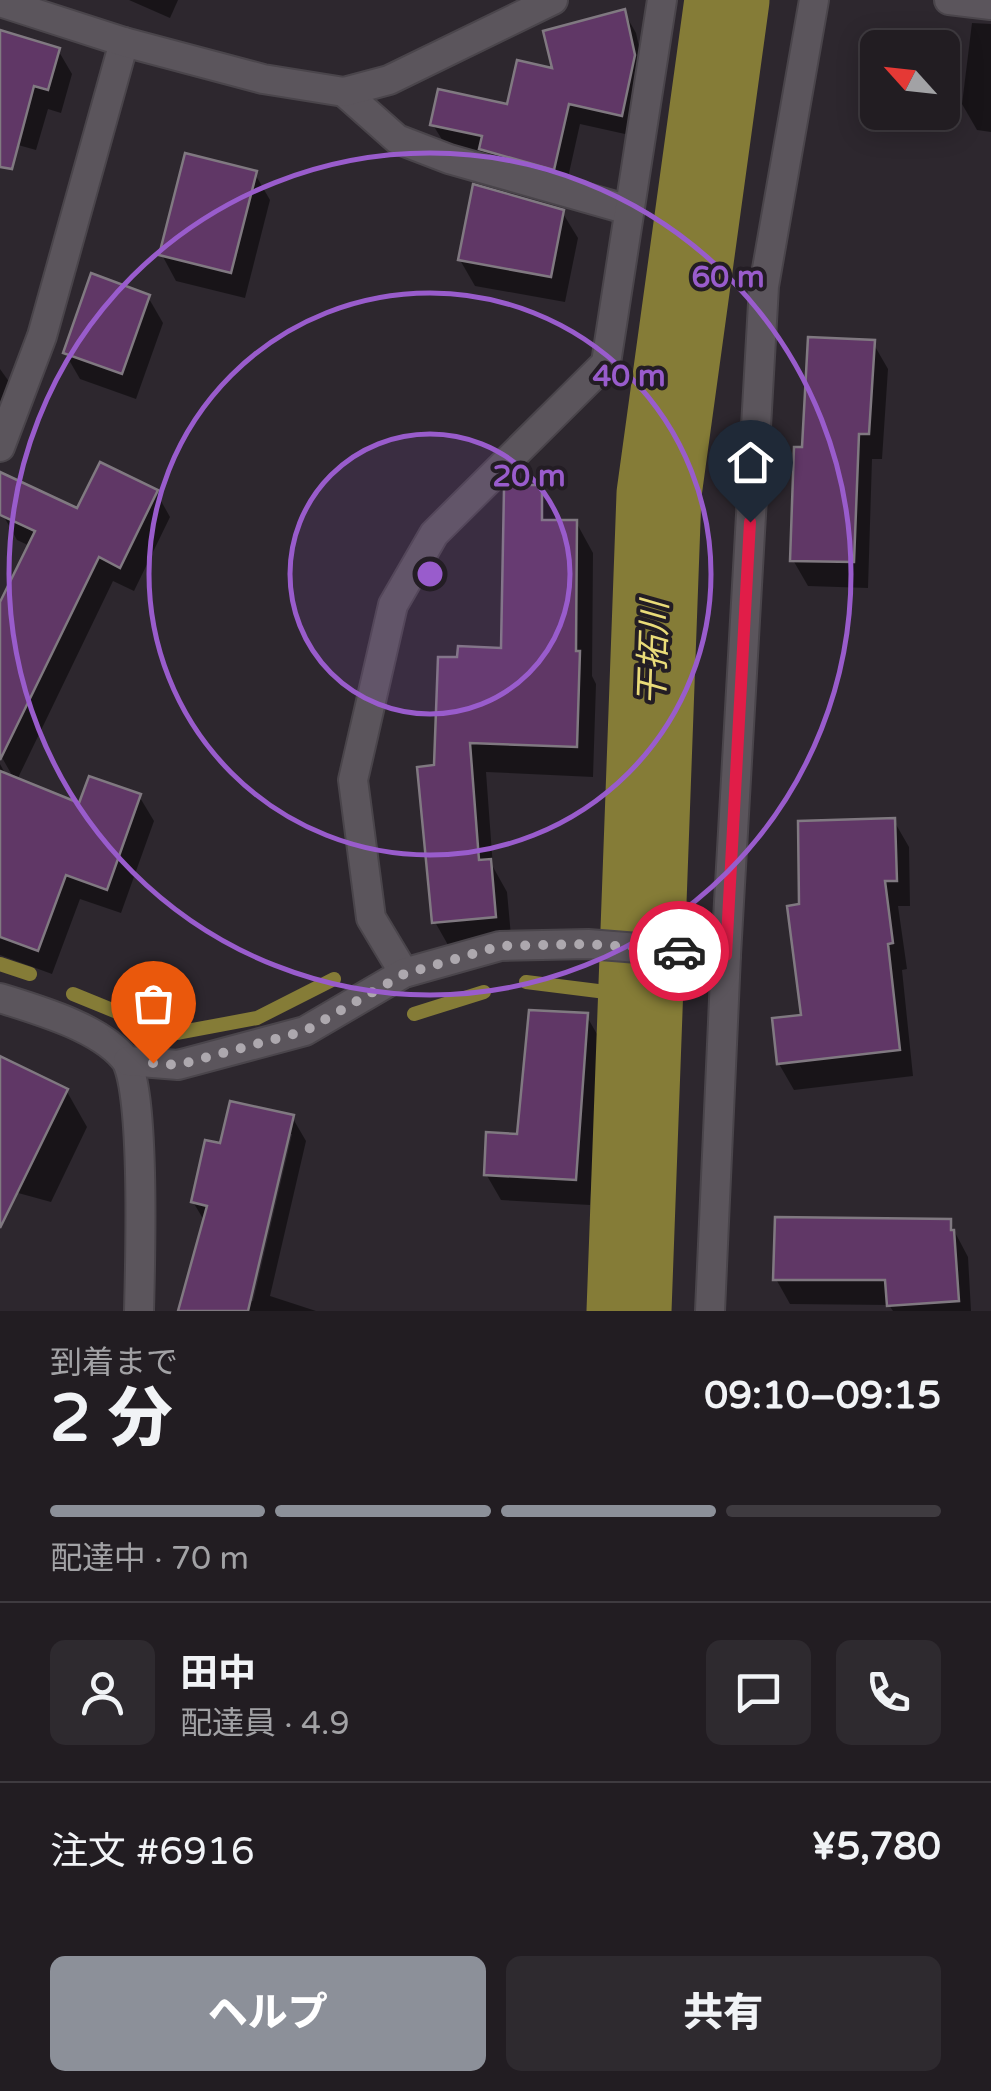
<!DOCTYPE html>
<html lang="ja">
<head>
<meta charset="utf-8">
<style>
  :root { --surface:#221d22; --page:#2e2a2f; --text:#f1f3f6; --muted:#a2a2a5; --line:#3f3b40; --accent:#8c9099 }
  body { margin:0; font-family:"Varela Round","Noto Sans JP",sans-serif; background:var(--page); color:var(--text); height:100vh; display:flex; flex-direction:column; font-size:38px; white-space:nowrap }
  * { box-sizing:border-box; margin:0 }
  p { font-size:32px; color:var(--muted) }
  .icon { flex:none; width:55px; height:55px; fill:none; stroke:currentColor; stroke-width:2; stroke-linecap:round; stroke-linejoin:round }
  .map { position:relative; height:1311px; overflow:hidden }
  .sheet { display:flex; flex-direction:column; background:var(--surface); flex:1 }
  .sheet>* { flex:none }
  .needle { width:65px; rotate:297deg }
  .fabs { position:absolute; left:860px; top:30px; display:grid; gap:20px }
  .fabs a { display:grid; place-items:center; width:100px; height:100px; border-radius:15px; background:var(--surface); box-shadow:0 5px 25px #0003,0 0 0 2px var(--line); font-size:50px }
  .pin { position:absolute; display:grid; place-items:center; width:85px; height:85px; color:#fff; margin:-102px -42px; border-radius:50% 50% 50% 0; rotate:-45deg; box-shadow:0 0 10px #0007 }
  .pin .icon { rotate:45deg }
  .courier { position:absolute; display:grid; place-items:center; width:100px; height:100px; margin:-50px; border:8px solid #e11d48; border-radius:50%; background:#fff; color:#222; box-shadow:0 2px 12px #0007 }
  .overview em { font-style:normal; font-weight:800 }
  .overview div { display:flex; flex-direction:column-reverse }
  .overview { display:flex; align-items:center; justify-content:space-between; height:170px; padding:0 50px }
  h1 { font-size:65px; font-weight:800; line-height:75px }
  .bar { display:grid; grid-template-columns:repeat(4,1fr); gap:15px 10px; align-content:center; height:120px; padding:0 50px }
  .bar i { height:12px; border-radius:8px; background:var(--line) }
  .bar .selected { background:var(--accent) }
  .bar p { grid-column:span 4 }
  .line { display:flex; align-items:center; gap:25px; padding:0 50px; border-top:2px solid var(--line) }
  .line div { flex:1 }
  .round { display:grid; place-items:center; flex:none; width:105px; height:105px; border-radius:15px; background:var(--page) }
  .primary-button { display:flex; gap:20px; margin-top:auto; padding:20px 50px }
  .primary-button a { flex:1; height:115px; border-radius:15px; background:var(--accent); color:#fff; font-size:40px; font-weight:800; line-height:115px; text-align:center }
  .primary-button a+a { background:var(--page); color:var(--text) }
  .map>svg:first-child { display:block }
  .shadow { fill:#0007; fill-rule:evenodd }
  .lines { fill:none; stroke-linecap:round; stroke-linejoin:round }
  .stream { stroke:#857c37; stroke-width:14 }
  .river { stroke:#857c37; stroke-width:85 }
  .building { fill:#603766; stroke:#807981; stroke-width:2.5 }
  .minor-casing { stroke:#4a454b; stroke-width:32 }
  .tertiary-casing { stroke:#4a454b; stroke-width:32 }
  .secondary-casing { stroke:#4a454b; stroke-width:32 }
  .minor { stroke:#5b555c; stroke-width:28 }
  .tertiary { stroke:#5b555c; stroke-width:28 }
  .secondary { stroke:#5b555c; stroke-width:28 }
  .done { stroke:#ada8ae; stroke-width:10; stroke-dasharray:0 18 }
  .route { stroke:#e11d48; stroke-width:12 }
  .ring { fill:none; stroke:#995ccc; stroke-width:5 }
  .labels { text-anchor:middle; stroke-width:8; stroke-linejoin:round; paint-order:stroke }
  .water-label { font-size:35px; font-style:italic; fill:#e9db79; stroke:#231d24 }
  .centre { fill:#995ccc; stroke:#231d24; stroke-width:5 }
  .ring-label { font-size:30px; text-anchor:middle; font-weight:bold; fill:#995ccc; stroke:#231d24; stroke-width:8; stroke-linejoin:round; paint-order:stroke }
</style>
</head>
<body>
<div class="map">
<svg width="991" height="1311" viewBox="0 0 991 1311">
  <rect width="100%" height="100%" fill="#2d272e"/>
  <!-- shadow -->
  <g class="shadow">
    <path d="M 129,0 L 178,0 L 170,18 Z"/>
    <path d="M 624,12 L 636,33 L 646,78 L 634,136 L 580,124 L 565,191 L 495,171 L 485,155 L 446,146 L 433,125 L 509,107 L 556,72 Z"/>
    <path d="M 972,23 L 991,24 L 991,132 L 977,130 L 962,104 Z"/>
    <path d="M 0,33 L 58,50 L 72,74 L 61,113 L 48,109 L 36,150 L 0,140 Z"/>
    <path d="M 255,174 L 270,200 L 245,298 L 176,281 L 162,255 Z"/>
    <path d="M 562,212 L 578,238 L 565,302 L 475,286 L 460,260 Z"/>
    <path d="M 148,297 L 163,323 L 136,399 L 80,379 L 65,353 Z"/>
    <path d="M 873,343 L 888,369 L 882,459 L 872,459 L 868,588 L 808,586 L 793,560 L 804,450 Z"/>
    <path d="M 0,369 L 10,383 L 0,404 Z"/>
    <path d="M 541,488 L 559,522 L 576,522 L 593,553 L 592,676 L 596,684 L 593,777 L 486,772 L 493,867 L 507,892 L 512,947 L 452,952 L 435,922 L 436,768 L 503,651 Z"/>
    <path d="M 156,492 L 170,517 L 134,591 L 113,581 L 17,780 L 81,807 L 139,796 L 154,821 L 121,913 L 80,899 L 52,974 L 0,955 L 0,764 L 7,777 L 13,777 L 0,754 L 0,608 L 30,546 L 17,540 L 3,515 L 78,512 Z"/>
    <path d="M 894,821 L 909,847 L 910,906 L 898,906 L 907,969 L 902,970 L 913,1076 L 794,1090 L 779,1064 Z"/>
    <path d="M 586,1015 L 601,1041 L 590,1205 L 501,1200 L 486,1174 L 520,1137 Z"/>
    <path d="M 0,1059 L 66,1090 L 87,1127 L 51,1202 L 0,1188 Z"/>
    <path d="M 292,1117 L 306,1141 L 270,1296 L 316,1311 L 181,1311 L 205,1222 L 193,1202 L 222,1146 ZM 287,1134 L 292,1134 L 253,1301 L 248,1300 Z"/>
    <path d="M 949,1221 L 968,1257 L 971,1311 L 893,1311 L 889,1305 L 790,1304 L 776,1279 Z"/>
  </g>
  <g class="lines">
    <!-- stream -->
    <g class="stream">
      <path d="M 0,964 L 30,974"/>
      <path d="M 526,982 L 638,996"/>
      <path d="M 73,994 L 171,1034 L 257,1018 L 334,979"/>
      <path d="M 414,1014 L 484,992"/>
    </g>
    <!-- river -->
    <path class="river" d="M 629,1311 L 659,494 L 727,0"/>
  </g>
  <!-- building -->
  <g class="building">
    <path d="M 625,9 L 635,55 L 622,116 L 569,104 L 554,170 L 479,149 L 482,136 L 430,125 L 438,89 L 507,104 L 517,60 L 552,68 L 543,31 Z"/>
    <path d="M 0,30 L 60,48 L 48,90 L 34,86 L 12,169 L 0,167 Z"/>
    <path d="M 185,153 L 257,171 L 231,273 L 159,255 Z"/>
    <path d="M 473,184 L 564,210 L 551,277 L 458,260 Z"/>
    <path d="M 91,273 L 150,295 L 122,374 L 63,353 Z"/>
    <path d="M 808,337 L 875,340 L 869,434 L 859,434 L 854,562 L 790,561 L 794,447 L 802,447 Z"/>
    <path d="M 100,462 L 158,490 L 120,568 L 99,557 L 0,760 L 0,602 L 35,531 L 0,515 L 0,472 L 77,508 Z"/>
    <path d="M 508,485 L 542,485 L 542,520 L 577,520 L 576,651 L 580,651 L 577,747 L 470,743 L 479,860 L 491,859 L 496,917 L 432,923 L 417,767 L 434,765 L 438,657 L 457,657 L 458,646 L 501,648 L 504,489 Z"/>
    <path d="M 0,771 L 79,803 L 89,776 L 141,794 L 107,890 L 66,875 L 38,951 L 0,937 Z"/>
    <path d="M 895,818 L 897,881 L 885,881 L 893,943 L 888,944 L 900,1050 L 777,1064 L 772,1018 L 801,1015 L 787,906 L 799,904 L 798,821 Z"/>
    <path d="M 529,1010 L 588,1013 L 576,1180 L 484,1175 L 486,1132 L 517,1134 Z"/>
    <path d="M 0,1056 L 68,1089 L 0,1228 Z"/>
    <path d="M 230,1101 L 294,1115 L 248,1311 L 178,1311 L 207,1206 L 191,1202 L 205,1140 L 220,1143 Z"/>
    <path d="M 775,1217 L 951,1219 L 951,1230 L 954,1230 L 959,1301 L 887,1306 L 885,1280 L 773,1280 Z"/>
  </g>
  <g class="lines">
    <!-- minor casing -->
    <g class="minor-casing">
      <g id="minor">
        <path d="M 949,0 L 991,5"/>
        <path d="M 344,92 L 397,139 L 449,159 L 629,210"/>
        <path d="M 0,447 L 42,336 L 124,42"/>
        <path d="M 404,973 L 371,918 L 353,780 L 393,605 L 434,534 L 606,363 L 662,0"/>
        <path d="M 0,998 C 38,1010 98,1027 124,1058 C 146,1083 140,1269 139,1311"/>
        <path d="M 128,1061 L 178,1065 L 305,1031 L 404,973 L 500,946 L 588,944 L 726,955"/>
      </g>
    </g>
    <!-- tertiary casing -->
    <g class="tertiary-casing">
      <path id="tertiary" d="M 710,1311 L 726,955 L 764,286 L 814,0"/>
    </g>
    <!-- secondary casing -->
    <g class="secondary-casing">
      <path id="secondary" d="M 0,2 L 124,42 L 263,79 L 344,92 L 389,80 L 553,0"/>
    </g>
    <!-- minor -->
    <use href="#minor" class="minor"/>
    <!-- tertiary -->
    <use href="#tertiary" class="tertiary"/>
    <!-- secondary -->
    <use href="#secondary" class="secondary"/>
  </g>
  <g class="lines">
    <!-- done -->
    <path class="done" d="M 153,1063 L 178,1065 L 305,1031 L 404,974 L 500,946 L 588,944 L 679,951"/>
    <!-- route -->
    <path class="route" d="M 679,951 L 726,955 L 750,522"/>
  </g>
  <!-- distance rings -->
  <circle cx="430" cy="574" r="140" fill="#995ccc" fill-opacity=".12"/>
  <g class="ring">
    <circle cx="430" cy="574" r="140"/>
    <circle cx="430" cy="574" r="281"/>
    <circle cx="430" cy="574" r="421"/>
  </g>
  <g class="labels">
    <!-- water labels -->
    <g class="water-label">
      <text transform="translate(653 653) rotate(-88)" y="12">干拓川</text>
    </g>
  </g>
  <circle cx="430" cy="574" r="15" class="centre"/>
  <g class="ring-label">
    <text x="728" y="287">60 m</text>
    <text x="629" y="386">40 m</text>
    <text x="529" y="486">20 m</text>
  </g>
</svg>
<div class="fabs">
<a><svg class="needle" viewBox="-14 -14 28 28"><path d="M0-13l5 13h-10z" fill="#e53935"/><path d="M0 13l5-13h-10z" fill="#a2a2a5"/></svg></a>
</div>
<div class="pin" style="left:153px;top:1063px;background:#ea580c"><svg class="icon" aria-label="bag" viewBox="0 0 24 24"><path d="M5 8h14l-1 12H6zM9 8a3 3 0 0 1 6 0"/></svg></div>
<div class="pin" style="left:750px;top:522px;background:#1f2937"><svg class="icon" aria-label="home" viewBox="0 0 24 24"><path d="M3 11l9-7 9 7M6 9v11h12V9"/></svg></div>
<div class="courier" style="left:679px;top:951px"><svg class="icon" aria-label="car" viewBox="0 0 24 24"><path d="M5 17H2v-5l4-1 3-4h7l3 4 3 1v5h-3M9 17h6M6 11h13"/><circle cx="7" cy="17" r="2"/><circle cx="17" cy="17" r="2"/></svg></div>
</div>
<section class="sheet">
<div class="overview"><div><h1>2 分</h1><p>到着まで</p></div><em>09:10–09:15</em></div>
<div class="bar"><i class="selected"></i><i class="selected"></i><i class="selected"></i><i></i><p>配達中 · 70 m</p></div>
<div class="line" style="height:180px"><a class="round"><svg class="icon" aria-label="person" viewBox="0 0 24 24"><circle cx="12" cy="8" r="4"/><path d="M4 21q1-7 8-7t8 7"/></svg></a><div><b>田中</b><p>配達員 · 4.9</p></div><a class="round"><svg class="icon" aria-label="chat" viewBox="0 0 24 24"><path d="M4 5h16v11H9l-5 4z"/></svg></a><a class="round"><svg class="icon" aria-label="phone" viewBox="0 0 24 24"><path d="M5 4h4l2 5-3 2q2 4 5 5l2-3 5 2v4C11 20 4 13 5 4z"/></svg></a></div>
<div class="line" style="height:130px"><div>注文 #6916</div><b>¥5,780</b></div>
<div class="primary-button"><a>ヘルプ</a><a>共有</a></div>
</section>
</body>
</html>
